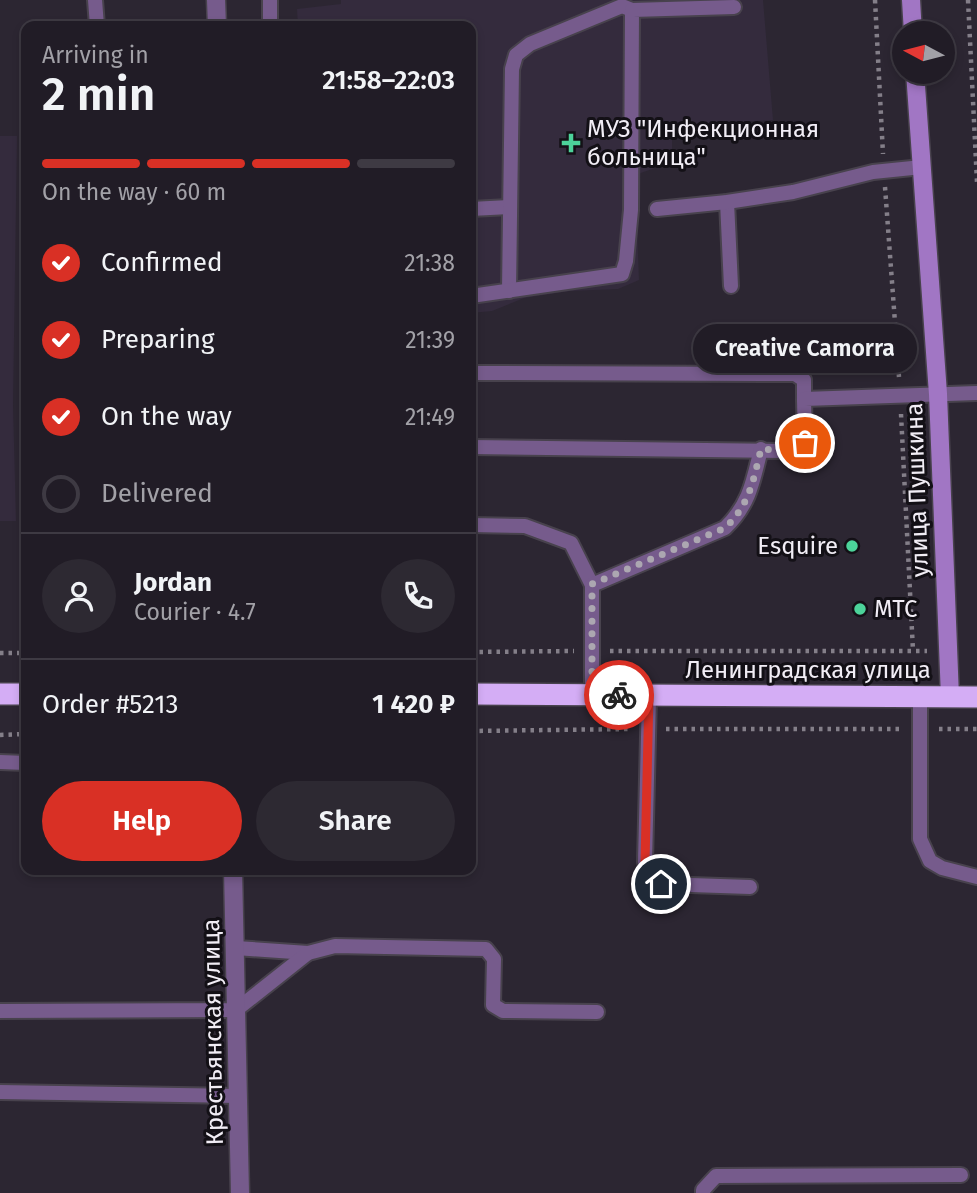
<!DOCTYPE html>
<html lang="en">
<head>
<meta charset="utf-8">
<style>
  :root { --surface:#211c26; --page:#2d2932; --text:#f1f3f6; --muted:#a2a1a7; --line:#3e3a43; --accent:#d93025 }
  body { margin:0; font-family:"Fira Sans",sans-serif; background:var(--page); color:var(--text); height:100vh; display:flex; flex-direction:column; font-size:26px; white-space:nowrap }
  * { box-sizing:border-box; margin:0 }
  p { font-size:23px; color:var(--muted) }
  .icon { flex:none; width:38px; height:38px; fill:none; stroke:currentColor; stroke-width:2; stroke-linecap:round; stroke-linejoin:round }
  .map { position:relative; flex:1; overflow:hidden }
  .details { position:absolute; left:21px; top:21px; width:455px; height:854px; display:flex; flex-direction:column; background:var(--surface); border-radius:14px; box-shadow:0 4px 10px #0003,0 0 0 2px var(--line) }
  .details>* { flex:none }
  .needle { width:46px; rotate:277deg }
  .tools { position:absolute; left:892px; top:21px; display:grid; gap:14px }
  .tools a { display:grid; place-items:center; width:63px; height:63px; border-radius:50%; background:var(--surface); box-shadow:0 4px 10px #0003,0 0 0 2px var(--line); font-size:35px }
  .pin { position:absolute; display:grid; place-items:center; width:60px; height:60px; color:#fff; margin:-30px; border:4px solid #fff; border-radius:50%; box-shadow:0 2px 7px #0007 }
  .courier { position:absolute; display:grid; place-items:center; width:70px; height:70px; margin:-35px; border:5px solid #d93025; border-radius:50%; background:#fff; color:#222; box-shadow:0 2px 9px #0007 }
  .bubble { position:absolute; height:49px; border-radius:24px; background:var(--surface); box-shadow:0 4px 10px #0003,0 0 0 2px var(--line); font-size:23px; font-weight:600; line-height:49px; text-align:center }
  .overview em { font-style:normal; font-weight:600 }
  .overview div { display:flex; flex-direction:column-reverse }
  .overview { display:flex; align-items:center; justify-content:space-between; height:119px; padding:0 21px }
  h1 { font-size:46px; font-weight:600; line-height:52px }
  .bar { display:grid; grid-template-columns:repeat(4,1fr); gap:10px 7px; align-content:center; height:84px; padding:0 21px }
  .bar i { height:9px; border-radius:5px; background:var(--line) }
  .bar .current { background:var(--accent) }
  .bar p { grid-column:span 4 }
  .line { display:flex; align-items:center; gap:18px; padding:0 21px; border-top:2px solid var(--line) }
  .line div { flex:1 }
  .round { display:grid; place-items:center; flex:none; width:74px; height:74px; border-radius:37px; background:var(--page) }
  ol { padding:0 21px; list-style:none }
  li { display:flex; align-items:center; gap:21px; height:77px }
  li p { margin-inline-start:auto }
  li .icon { padding:7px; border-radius:50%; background:var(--accent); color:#fff; stroke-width:4 }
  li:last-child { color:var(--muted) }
  li i { width:38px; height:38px; border:4px solid var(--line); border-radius:50% }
  .primary-button { display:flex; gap:14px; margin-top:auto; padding:14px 21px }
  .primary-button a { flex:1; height:80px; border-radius:42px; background:var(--accent); color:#fff; font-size:28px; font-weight:600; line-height:80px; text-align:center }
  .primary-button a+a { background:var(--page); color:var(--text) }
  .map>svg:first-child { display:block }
  .built { fill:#342b3d }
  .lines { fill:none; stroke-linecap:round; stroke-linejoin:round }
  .lane-casing { stroke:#48424d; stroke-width:18 }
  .street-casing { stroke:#48424d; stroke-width:21 }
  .secondary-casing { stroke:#48424d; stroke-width:21 }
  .highway-casing { stroke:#48424d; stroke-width:24 }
  .path { stroke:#847f89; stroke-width:4.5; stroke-dasharray:3.5 5; stroke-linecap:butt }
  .lane { stroke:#765b8c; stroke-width:14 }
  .street { stroke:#765b8c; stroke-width:18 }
  .secondary { stroke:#a176c4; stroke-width:18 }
  .highway { stroke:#d4adf5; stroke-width:21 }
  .done { stroke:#aca7b1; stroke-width:7; stroke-dasharray:0 12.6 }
  .route { stroke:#d93025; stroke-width:9 }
  .poi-dot { fill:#4cd39a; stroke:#131016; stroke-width:2.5 }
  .labels { text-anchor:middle; stroke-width:6; stroke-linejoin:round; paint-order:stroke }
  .poi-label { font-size:24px; fill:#f1edf5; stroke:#131016; text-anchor:start }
  .street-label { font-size:24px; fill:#f1edf5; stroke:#131016 }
</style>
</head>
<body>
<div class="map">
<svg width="977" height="1193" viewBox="0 0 977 1193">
  <rect width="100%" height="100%" fill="#2c2632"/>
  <!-- built -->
  <g class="built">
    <path d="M 341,0 L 763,0 L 773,120 L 672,125 L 672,162 L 635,175 L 639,280 L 618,289 L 570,291 L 524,298 L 492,311 L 471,313 L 471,26 L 298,26 L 297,9 L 341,4 Z"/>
    <path d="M 0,136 L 17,136 L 13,405 L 16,521 L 0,521 Z"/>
  </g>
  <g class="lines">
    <!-- lane casing -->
    <g class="lane-casing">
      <g id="lane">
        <path d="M 95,0 L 97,26"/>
        <path d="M 270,0 L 270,26"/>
        <path d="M 727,202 L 731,286"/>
        <path d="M 471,209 L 509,207"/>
        <path d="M 657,209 L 727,202 L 793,192 L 873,172 L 922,167"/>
        <path d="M 509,291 L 512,69 L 516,55 L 530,44 L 622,6 L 632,10"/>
        <path d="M 471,296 L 622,274 L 626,261 L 631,210 L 632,10 L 734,7"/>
        <path d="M 472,373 L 795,374 L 804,380 L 804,399"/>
        <path d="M 471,447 L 791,451 L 805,443 L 804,399 L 977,393"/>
        <path d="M 471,525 L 525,526 L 571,543 L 592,585 L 592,695"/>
        <path d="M 592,585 L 725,528 C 750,504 753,481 761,449"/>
        <path d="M 649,695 L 645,862 L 650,878 L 661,884 L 750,887"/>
        <path d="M 920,697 L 920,839 L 930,861 L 942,868 L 977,877"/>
        <path d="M 0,762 L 26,763"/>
        <path d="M 236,948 L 308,953 L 335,946 L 486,949 L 494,959 L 493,1005 L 503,1011 L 597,1012"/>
        <path d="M 0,1011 L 236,1010 L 308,953"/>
        <path d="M 0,1092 L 239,1096"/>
        <path d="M 703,1193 L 703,1190 L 716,1176 L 961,1175"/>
      </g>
    </g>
    <!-- street casing -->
    <g class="street-casing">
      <g id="street">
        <path d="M 216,0 L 217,26"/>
        <path d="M 233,870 L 240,1193"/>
      </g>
    </g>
    <!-- secondary casing -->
    <g class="secondary-casing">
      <g id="secondary">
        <path d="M 911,0 L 913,33"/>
        <path d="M 915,72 L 938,394 L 950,697"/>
      </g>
    </g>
    <!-- highway casing -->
    <g class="highway-casing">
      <g id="highway">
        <path d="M 0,694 L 26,694"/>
        <path d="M 471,694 L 977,697"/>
      </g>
    </g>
    <!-- path -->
    <g class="path">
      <path d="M 875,0 L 883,154"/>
      <path d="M 968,0 L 977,182"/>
      <path d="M 885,187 L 899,377"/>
      <path d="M 901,414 L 913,651"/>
      <path d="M 610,651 L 927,651"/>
      <path d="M 471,652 L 574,651"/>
      <path d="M 0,653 L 26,653"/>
      <path d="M 666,729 L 903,729"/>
      <path d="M 939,729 L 977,729"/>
      <path d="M 471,731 L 630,729"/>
      <path d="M 0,735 L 26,734"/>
    </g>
    <!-- lane -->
    <use href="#lane" class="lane"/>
    <!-- street -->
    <use href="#street" class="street"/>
    <!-- secondary -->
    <use href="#secondary" class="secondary"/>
    <!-- highway -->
    <use href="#highway" class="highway"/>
  </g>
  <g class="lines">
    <!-- done -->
    <path class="done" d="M 619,695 L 592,695 L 592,584 L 725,528 C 750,504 753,481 761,449 L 791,451 L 805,443"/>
    <!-- route -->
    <path class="route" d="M 619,695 L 649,695 L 645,862 L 650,878 L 661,884"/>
  </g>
  <!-- markers -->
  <g class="poi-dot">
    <path d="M567.5 132.5h7v7h7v7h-7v7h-7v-7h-7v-7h7z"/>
    <circle cx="852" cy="546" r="7"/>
    <circle cx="860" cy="609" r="7"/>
  </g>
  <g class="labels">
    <!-- poi labels -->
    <g class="poi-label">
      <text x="587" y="137">МУЗ "Инфекционная<tspan x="587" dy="28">больница"</tspan></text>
      <text x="838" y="554" text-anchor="end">Esquire</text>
      <text x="874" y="617">МТС</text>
    </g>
    <!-- street labels -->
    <g class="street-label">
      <text transform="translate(917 490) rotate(-92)" y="8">улица Пушкина</text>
      <text x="808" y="678">Ленинградская улица</text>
      <text transform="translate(213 1032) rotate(-91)" y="8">Крестьянская улица</text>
    </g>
  </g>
</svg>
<div class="tools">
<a><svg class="needle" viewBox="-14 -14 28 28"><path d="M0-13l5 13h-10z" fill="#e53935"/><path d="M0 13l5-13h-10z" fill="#a2a1a7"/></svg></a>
</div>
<div class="pin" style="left:805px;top:443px;background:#ea580c"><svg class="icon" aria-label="bag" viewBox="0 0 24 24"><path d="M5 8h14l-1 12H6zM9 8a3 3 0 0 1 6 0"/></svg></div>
<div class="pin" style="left:661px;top:884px;background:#1f2937"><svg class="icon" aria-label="home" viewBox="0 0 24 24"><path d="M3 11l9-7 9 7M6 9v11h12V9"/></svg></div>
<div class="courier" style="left:619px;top:695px"><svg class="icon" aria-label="bike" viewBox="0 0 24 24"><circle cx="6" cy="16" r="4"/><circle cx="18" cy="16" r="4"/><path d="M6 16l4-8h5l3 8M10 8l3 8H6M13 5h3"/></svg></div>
<div class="bubble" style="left:693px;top:324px;width:224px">Creative Camorra</div>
<section class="details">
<div class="overview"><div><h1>2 min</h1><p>Arriving in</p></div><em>21:58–22:03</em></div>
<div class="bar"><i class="current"></i><i class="current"></i><i class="current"></i><i></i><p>On the way · 60 m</p></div>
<ol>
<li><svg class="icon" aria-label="check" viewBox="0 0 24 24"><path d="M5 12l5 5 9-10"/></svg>Confirmed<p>21:38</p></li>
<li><svg class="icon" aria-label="check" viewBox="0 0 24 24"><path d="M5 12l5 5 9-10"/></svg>Preparing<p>21:39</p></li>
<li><svg class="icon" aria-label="check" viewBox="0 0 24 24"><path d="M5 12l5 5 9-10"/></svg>On the way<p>21:49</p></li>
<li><i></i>Delivered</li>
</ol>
<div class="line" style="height:126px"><a class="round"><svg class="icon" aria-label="person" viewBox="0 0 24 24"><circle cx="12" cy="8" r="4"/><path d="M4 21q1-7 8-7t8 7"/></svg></a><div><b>Jordan</b><p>Courier · 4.7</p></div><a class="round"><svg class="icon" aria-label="phone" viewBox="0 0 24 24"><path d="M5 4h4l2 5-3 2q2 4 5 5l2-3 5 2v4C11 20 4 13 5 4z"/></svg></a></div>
<div class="line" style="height:91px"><div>Order #5213</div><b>1 420 ₽</b></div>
<div class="primary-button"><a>Help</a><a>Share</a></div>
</section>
</div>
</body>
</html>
